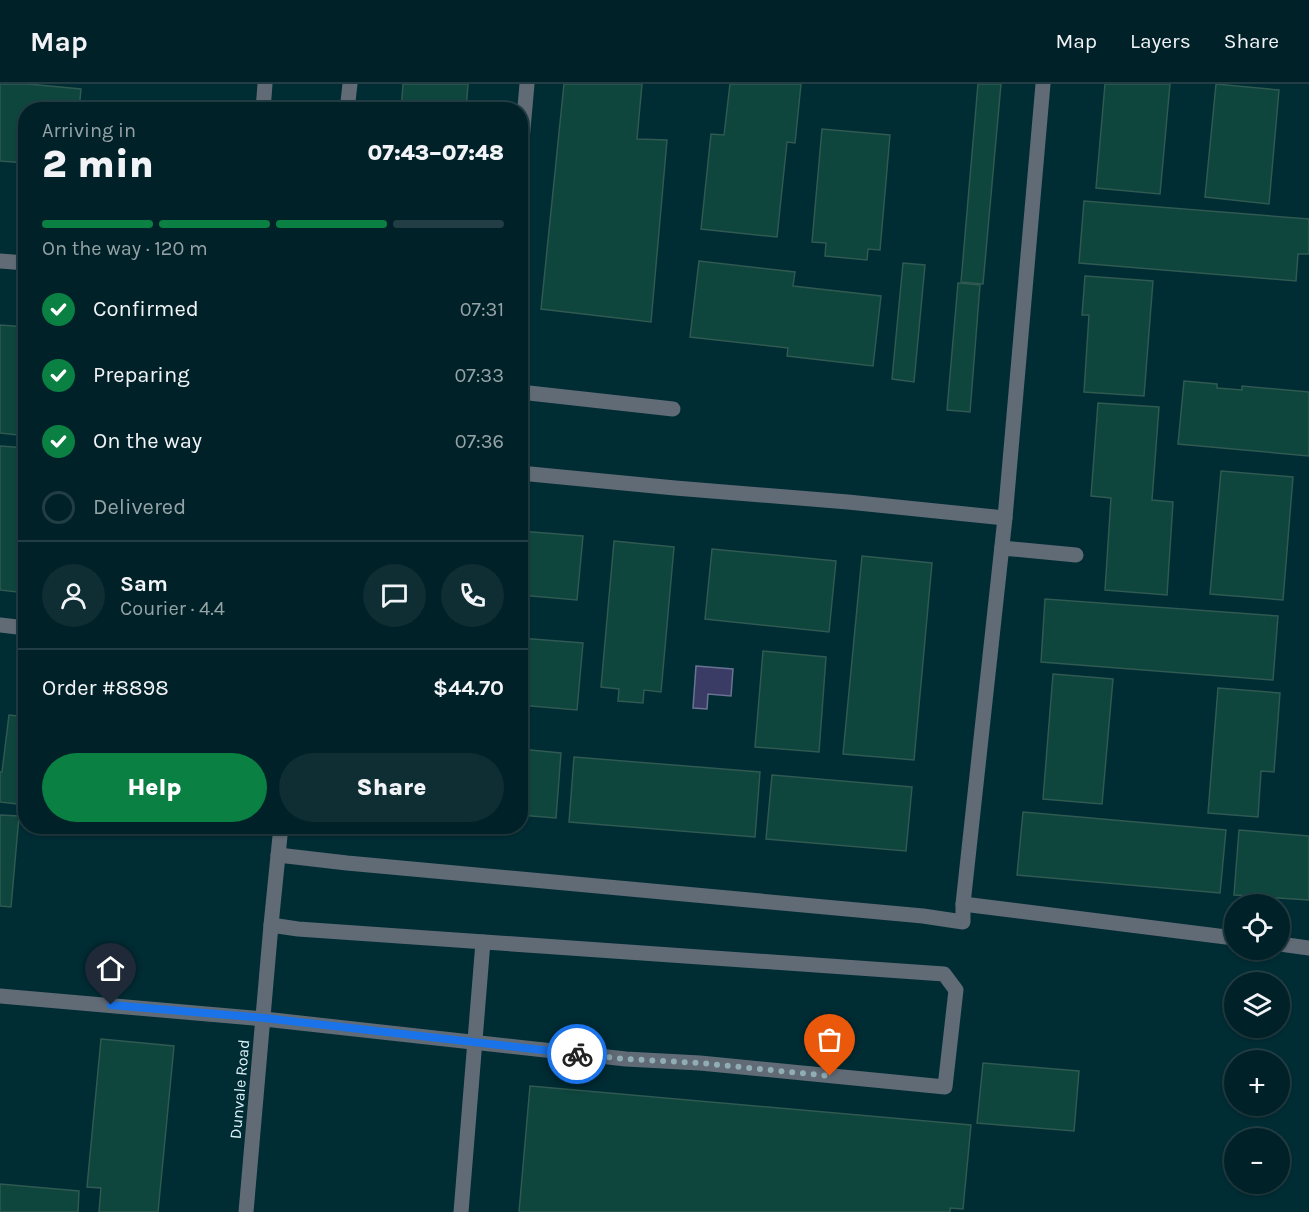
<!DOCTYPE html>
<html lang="en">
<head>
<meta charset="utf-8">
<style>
  :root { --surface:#002127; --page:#0e2e33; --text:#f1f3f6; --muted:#95a3a7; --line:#223e44; --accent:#0b8043 }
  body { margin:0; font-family:Karla,sans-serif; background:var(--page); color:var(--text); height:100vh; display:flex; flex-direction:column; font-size:22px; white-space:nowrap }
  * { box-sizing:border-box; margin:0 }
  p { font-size:20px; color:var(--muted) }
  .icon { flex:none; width:33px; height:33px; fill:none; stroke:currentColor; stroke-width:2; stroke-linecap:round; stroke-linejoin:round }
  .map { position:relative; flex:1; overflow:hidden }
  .side { position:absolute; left:18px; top:18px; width:510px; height:732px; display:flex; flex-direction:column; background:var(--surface); border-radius:24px; box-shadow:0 2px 4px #0004,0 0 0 2px var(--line) }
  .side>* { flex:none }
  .buttons { position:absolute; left:1224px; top:810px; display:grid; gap:12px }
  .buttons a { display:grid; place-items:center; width:66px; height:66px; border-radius:50%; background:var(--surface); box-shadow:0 2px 4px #0004,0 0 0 2px var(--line); font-size:30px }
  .pin { position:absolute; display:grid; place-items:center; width:51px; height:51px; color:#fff; margin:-62px -26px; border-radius:50% 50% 50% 0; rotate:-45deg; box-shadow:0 0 6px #0007 }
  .pin .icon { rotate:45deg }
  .courier { position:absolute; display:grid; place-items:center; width:60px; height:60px; margin:-30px; border:4px solid #1a73e8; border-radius:50%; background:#fff; color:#222; box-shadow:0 2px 8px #0007 }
  .summary em { font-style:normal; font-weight:800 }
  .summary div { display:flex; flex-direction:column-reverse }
  .summary { display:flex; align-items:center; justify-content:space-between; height:102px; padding:0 24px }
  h1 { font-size:39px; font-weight:800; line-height:45px }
  .bar { display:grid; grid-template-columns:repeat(4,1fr); gap:9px 6px; align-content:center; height:72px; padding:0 24px }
  .bar i { height:8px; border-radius:4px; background:var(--line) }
  .bar .on { background:var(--accent) }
  .bar p { grid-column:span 4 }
  .line { display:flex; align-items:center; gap:15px; padding:0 24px; border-top:2px solid var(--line) }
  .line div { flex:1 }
  .round { display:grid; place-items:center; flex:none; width:63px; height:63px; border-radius:32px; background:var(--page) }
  ol { padding:0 24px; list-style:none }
  li { display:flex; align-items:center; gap:18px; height:66px }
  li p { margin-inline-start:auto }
  li .icon { padding:6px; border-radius:50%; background:var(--accent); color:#fff; stroke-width:4 }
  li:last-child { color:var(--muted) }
  li i { width:33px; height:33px; border:3px solid var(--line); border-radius:50% }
  .button { display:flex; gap:12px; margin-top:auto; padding:12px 24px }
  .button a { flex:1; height:69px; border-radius:36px; background:var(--accent); color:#fff; font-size:24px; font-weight:800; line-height:69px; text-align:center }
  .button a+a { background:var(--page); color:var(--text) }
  header { display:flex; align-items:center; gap:36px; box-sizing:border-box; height:84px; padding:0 30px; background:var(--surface); border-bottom:2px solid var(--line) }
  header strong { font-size:28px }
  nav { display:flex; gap:33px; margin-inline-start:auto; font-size:21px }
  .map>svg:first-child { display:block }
  .water { fill:#3a3c66; stroke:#6b7392; stroke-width:1.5 }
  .building { fill:#0e453c; stroke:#2f5951; stroke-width:1.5 }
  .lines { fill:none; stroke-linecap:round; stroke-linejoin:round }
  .minor { stroke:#606b76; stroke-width:15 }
  .done { stroke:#90adb3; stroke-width:6; stroke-dasharray:0 10.8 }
  .route { stroke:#1a73e8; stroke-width:8 }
  .labels { text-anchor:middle; stroke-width:4.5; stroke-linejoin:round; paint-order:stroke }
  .street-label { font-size:16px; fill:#ddf3f8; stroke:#002c34 }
</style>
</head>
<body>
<header>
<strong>Map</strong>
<nav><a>Map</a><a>Layers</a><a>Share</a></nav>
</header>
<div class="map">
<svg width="1309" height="1128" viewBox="0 0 1309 1128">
  <rect width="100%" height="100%" fill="#002c34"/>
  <!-- water -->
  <path class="water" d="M 696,582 L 733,585 L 731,612 L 708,610 L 707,625 L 693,624 Z"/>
  <!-- building -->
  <g class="building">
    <path d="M 0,0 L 28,0 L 81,5 L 79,26 L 26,26 L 26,79 L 0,77 Z"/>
    <path d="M 403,0 L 468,0 L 466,26 L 401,26 Z"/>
    <path d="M 564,0 L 642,0 L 637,55 L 667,56 L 651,238 L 541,225 Z"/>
    <path d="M 730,0 L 801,0 L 795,59 L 787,58 L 777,153 L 701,145 L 711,50 L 724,51 Z"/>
    <path d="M 978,0 L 1001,0 L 983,200 L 961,198 Z"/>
    <path d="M 1105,0 L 1170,0 L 1160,110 L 1096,104 Z"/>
    <path d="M 1216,0 L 1279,6 L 1269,120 L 1205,113 Z"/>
    <path d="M 822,45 L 890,51 L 880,166 L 868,165 L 867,176 L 825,172 L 826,159 L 812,158 Z"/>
    <path d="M 1084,117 L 1309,135 L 1309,170 L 1298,170 L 1296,197 L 1079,179 Z"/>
    <path d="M 699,177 L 795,188 L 793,202 L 881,212 L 873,282 L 787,272 L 788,264 L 690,253 Z"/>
    <path d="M 903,179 L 925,181 L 914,298 L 892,295 Z"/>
    <path d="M 1085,192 L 1153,197 L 1144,312 L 1084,308 L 1089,231 L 1082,231 Z"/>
    <path d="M 958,199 L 980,201 L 970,328 L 947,326 Z"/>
    <path d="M 0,241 L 26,243 L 26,264 L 18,351 L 0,349 Z"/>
    <path d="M 1184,297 L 1217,300 L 1217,304 L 1242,306 L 1242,302 L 1309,308 L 1309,372 L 1178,360 Z"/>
    <path d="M 1098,319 L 1159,323 L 1152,416 L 1173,418 L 1167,511 L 1105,506 L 1111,414 L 1091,412 Z"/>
    <path d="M 0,362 L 26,364 L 26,509 L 0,506 Z"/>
    <path d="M 1221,387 L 1293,393 L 1283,516 L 1210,510 Z"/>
    <path d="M 520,447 L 583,452 L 577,516 L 520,511 Z"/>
    <path d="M 614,457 L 674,463 L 661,608 L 644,606 L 643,619 L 618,617 L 619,605 L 601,603 Z"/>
    <path d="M 712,465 L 836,477 L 829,548 L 705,535 Z"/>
    <path d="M 862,472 L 932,479 L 914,676 L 843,670 Z"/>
    <path d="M 1045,515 L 1278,532 L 1273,596 L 1041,578 Z"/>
    <path d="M 520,554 L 583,559 L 577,626 L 520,621 Z"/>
    <path d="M 763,567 L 826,573 L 819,668 L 755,663 Z"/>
    <path d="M 1053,590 L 1113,595 L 1102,720 L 1043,715 Z"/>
    <path d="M 1218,604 L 1280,609 L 1274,688 L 1261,687 L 1258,733 L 1208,729 Z"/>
    <path d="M 9,631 L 26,633 L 26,721 L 0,718 L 0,688 L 2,688 Z"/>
    <path d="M 520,665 L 561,669 L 556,734 L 520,731 Z"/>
    <path d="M 574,673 L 760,688 L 755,753 L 569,738 Z"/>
    <path d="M 772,691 L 912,703 L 906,767 L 766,755 Z"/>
    <path d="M 1023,728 L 1226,746 L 1220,809 L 1017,791 Z"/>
    <path d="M 0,731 L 19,732 L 11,823 L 0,822 Z"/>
    <path d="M 1239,746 L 1309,752 L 1309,816 L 1234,811 Z"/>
    <path d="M 101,955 L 174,962 L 158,1128 L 99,1128 L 101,1104 L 87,1103 Z"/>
    <path d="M 983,979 L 1079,987 L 1074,1047 L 977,1039 Z"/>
    <path d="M 530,1002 L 971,1041 L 963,1125 L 950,1124 L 950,1128 L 519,1128 Z"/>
    <path d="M 0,1100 L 79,1107 L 78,1128 L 0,1128 Z"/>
  </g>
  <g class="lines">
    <!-- minor -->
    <g class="minor">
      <path d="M 1043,0 L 1005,434 L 963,820 L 1234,854"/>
      <path d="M 263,26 L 265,0"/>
      <path d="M 347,26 L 350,0"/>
      <path d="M 520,79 L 527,0"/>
      <path d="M 0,177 L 26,179"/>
      <path d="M 520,308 L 673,325"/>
      <path d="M 520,389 L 675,404 L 848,418 L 1005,434"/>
      <path d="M 1002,464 L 1076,471"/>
      <path d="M 0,541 L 26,544"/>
      <path d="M 278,771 L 347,779 L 923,832 L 963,838 L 963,820"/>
      <path d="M 1280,860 L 1309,864"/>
      <path d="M 0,912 L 264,935 L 626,975 L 700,979 L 945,1003 L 956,906 L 944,890 L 298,845 L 271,841"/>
      <path d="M 246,1128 L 271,841 L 281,742"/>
      <path d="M 461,1128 L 483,858"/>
    </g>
  </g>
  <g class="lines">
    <!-- done -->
    <path class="done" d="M 577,970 L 626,975 L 700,979 L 830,992"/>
    <!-- route -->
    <path class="route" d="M 111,921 L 264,934 L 577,970"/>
  </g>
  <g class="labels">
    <!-- street labels -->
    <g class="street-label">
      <text transform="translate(239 1005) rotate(-85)" y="6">Dunvale Road</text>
    </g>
  </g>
</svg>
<div class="buttons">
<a><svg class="icon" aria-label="locate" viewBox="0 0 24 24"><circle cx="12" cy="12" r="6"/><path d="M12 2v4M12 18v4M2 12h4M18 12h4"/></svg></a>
<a><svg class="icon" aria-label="layers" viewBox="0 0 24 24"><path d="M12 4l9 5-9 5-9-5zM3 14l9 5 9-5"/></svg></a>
<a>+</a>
<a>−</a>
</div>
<div class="pin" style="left:830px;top:992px;background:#ea580c"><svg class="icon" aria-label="bag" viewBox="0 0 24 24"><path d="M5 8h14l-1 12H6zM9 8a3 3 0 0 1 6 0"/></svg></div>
<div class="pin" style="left:111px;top:921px;background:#1f2937"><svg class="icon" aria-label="home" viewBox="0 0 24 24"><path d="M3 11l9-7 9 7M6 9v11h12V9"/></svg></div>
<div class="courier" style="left:577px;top:970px"><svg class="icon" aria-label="bike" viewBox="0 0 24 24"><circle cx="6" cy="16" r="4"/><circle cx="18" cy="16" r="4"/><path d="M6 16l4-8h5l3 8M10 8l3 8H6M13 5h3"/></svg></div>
<section class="side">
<div class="summary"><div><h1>2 min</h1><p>Arriving in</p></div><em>07:43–07:48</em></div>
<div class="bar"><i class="on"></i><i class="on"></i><i class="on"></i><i></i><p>On the way · 120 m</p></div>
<ol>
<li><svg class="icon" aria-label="check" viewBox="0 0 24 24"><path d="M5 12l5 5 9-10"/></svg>Confirmed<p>07:31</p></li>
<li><svg class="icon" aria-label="check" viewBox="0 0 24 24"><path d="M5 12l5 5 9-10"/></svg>Preparing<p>07:33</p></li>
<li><svg class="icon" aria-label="check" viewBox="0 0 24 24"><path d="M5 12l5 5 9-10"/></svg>On the way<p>07:36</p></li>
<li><i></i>Delivered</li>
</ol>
<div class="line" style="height:108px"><a class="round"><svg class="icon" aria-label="person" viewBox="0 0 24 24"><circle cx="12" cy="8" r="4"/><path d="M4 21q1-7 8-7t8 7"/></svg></a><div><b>Sam</b><p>Courier · 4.4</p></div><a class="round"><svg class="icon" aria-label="chat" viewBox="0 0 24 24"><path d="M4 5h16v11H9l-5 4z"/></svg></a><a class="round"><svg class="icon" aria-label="phone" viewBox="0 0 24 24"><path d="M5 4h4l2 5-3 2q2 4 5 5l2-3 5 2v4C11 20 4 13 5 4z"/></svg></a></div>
<div class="line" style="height:78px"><div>Order #8898</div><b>$44.70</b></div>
<div class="button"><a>Help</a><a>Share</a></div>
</section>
</div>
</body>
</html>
